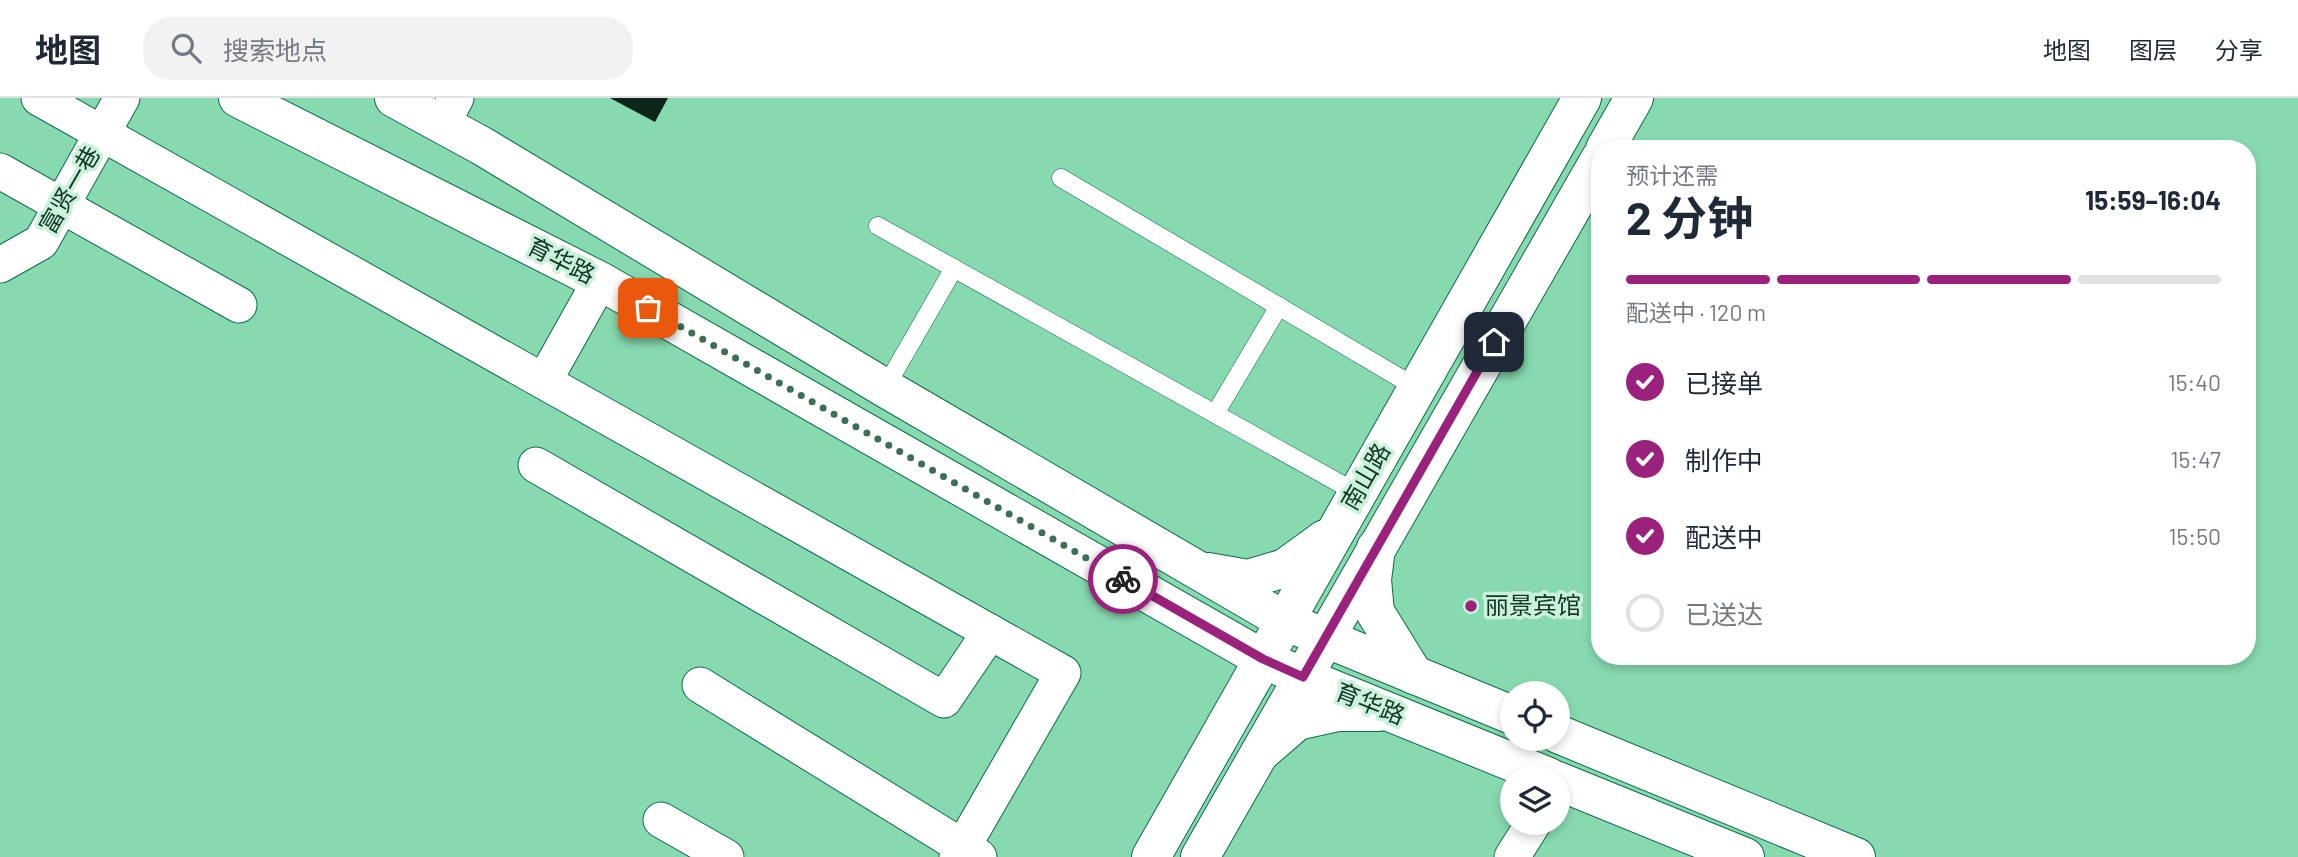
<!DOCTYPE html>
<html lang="zh">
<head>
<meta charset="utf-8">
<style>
  :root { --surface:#fff; --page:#f2f2f3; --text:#1f2937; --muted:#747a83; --line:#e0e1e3; --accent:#9b227c }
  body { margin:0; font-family:Barlow,"Noto Sans SC",sans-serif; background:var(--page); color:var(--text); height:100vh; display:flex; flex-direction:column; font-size:26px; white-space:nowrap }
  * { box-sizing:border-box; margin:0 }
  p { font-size:23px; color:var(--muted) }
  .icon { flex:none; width:38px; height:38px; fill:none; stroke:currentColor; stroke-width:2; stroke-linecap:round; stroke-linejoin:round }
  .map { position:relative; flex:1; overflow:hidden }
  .drawer { position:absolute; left:1591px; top:42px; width:665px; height:525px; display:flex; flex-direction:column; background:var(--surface); border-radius:28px; box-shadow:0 4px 10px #0003 }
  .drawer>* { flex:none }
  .fabs { position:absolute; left:1500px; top:583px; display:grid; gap:14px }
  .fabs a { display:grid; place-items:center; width:70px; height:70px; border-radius:50%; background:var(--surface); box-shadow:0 4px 10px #0003; font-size:35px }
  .pin { position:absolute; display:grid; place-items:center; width:60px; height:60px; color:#fff; margin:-30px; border-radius:14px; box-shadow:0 4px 10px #0006 }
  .courier { position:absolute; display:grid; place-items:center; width:70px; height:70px; margin:-35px; border:5px solid #9b227c; border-radius:50%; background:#fff; color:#222; box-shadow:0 2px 9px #0007 }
  .head em { font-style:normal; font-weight:700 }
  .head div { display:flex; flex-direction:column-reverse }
  .head { display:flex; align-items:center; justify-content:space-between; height:119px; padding:0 35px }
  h1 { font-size:46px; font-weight:700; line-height:52px }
  .bar { display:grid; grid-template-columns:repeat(4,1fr); gap:10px 7px; align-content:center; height:84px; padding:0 35px }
  .bar i { height:9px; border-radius:5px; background:var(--line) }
  .bar .selected { background:var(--accent) }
  .bar p { grid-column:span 4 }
  ol { padding:0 35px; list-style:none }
  li { display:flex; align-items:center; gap:21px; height:77px }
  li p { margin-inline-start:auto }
  li .icon { padding:7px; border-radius:50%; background:var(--accent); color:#fff; stroke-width:4 }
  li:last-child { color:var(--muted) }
  li i { width:38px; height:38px; border:4px solid var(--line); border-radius:50% }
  header { display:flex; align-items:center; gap:42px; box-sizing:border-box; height:98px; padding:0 35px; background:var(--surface); border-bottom:2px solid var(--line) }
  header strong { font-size:33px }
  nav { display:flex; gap:38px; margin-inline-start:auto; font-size:24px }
  .search { width:490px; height:63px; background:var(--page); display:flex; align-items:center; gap:18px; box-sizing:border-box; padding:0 24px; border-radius:28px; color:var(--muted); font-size:26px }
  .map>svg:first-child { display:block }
  .building { fill:#0b2619 }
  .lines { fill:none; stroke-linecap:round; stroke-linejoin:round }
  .service-casing { stroke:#0c6c48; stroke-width:19 }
  .minor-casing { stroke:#0c6c48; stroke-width:37 }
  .tertiary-casing { stroke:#0c6c48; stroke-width:40 }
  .secondary-casing { stroke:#0c6c48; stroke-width:40 }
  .service { stroke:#fff; stroke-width:18 }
  .minor { stroke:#fff; stroke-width:35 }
  .tertiary { stroke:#fff; stroke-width:38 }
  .secondary { stroke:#fff; stroke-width:38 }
  .done { stroke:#3c6f56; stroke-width:7; stroke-dasharray:0 12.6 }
  .route { stroke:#9b227c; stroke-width:9 }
  .poi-dot { fill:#9b227c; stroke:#caf1db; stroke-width:2.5 }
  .labels { text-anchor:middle; stroke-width:7; stroke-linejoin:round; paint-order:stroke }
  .street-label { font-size:24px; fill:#133626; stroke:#caf1db }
  .poi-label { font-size:24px; fill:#133626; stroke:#caf1db; text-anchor:start }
</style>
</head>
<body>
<header>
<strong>地图</strong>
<div class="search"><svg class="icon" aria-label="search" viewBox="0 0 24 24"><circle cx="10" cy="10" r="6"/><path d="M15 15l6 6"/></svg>搜索地点</div>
<nav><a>地图</a><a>图层</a><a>分享</a></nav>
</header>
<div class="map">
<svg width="2298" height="759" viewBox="0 0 2298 759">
  <rect width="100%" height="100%" fill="#87dab0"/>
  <!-- building -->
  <path class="building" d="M 610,0 L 668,0 L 655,24 Z"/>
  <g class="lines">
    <!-- service casing -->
    <g class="service-casing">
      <g id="service">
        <path d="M 1061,80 L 1417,290"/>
        <path d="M 878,128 L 1357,395"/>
        <path d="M 885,290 L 954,170"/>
        <path d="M 1215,316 L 1279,208"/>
      </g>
    </g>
    <!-- minor casing -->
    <g class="minor-casing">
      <g id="minor">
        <path d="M 39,0 L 1063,575 L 957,759"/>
        <path d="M 442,26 L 456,0"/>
        <path d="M 0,73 L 239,207"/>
        <path d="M 0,167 L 41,144 L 122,0"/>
        <path d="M 544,283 L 600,183"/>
        <path d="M 536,367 L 944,602 L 990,534"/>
        <path d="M 700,587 L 979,759"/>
        <path d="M 661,722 L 726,759"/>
        <path d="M 1512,759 L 1534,724"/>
      </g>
    </g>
    <!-- tertiary casing -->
    <g class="tertiary-casing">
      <g id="tertiary">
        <path d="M 1376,450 L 1372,482 L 1375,514 L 1414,577"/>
        <path d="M 1325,540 L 1512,617"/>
        <path d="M 1303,579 L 1549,679"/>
        <path d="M 1558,636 L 1856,759"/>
        <path d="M 1260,655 L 1297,623 L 1338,614 L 1379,614"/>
        <path d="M 1558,683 L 1745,759"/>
      </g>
    </g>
    <!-- secondary casing -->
    <g class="secondary-casing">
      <g id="secondary">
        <path d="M 238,0 L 600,183 L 1263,561 L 1303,579"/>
        <path d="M 394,0 L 482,48 L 885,290 L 1285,523 L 1325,540"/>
        <path d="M 1605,51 L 1634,0"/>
        <path d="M 1208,474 L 1248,481 L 1285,470 L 1325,441"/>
        <path d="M 1151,759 L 1582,0"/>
        <path d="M 1200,759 L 1600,61"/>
      </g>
    </g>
    <!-- service -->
    <use href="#service" class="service"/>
    <!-- minor -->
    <use href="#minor" class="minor"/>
    <!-- tertiary -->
    <use href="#tertiary" class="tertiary"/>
    <!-- secondary -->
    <use href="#secondary" class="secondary"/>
  </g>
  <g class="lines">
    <!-- done -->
    <path class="done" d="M 648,210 L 1123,481"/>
    <!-- route -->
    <path class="route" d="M 1123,481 L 1263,561 L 1303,579 L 1494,244"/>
  </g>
  <!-- markers -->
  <circle class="poi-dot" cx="1471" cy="508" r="7"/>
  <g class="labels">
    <!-- street labels -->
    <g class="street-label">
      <text transform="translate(70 92) rotate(-60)" y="8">富贤一巷</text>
      <text transform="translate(561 163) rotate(27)" y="8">育华路</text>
      <text transform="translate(1366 379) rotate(-60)" y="8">南山路</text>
      <text transform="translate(1370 606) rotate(22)" y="8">育华路</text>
    </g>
    <!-- poi labels -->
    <g class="poi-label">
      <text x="1485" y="516">丽景宾馆</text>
    </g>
  </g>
</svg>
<div class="fabs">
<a><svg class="icon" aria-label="locate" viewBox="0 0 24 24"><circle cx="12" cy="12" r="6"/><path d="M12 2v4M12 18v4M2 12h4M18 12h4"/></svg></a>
<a><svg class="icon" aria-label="layers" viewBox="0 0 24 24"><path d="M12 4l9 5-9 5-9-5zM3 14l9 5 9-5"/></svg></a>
</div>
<div class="pin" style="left:648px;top:210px;background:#ea580c"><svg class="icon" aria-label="bag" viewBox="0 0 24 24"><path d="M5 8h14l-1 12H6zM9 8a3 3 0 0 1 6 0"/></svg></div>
<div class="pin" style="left:1494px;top:244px;background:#1f2937"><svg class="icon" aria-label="home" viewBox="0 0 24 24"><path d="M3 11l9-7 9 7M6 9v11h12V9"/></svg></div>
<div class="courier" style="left:1123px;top:481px"><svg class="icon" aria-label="bike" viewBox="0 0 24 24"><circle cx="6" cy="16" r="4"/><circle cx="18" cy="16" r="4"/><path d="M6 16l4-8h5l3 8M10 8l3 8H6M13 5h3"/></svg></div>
<section class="drawer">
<div class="head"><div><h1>2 分钟</h1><p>预计还需</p></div><em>15:59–16:04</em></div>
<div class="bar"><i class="selected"></i><i class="selected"></i><i class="selected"></i><i></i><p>配送中 · 120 m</p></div>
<ol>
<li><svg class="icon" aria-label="check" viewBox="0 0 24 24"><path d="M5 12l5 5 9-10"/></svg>已接单<p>15:40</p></li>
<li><svg class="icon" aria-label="check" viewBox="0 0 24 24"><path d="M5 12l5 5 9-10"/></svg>制作中<p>15:47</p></li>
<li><svg class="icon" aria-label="check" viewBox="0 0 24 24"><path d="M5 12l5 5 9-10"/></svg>配送中<p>15:50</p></li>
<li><i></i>已送达</li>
</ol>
</section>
</div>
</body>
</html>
